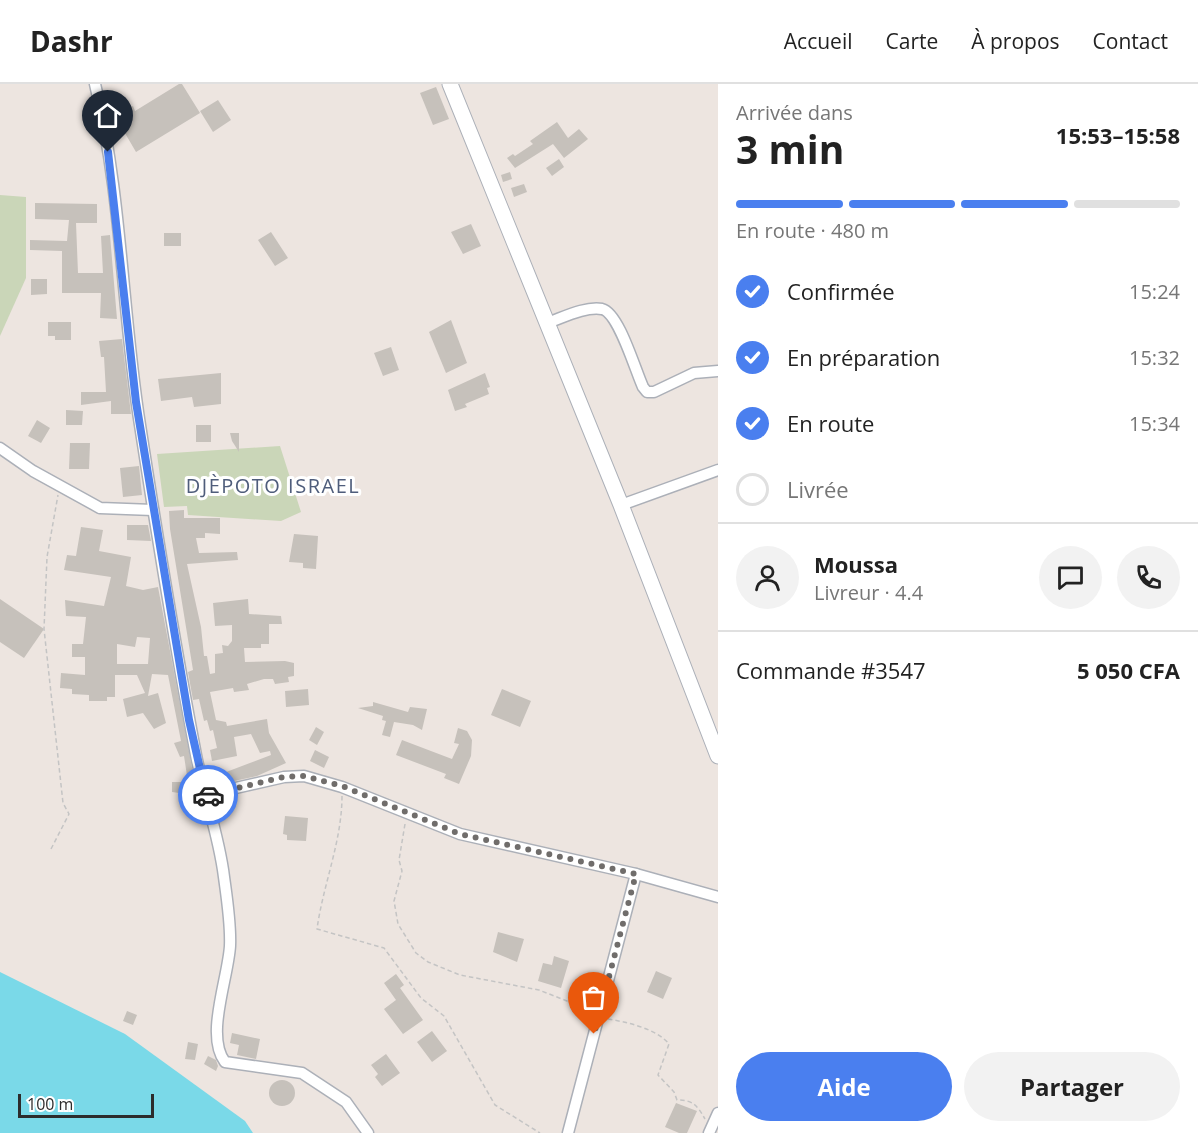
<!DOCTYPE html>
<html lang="fr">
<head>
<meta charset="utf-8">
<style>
  :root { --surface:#fff; --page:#f2f2f2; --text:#222; --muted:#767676; --line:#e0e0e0; --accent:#4a7fef }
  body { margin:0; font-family:"Open Sans",sans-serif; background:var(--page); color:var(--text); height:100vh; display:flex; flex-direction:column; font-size:22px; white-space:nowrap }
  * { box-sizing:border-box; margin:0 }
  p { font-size:20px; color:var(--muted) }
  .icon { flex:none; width:33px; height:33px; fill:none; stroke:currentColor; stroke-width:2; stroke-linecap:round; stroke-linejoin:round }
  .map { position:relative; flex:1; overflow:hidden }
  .drawer { display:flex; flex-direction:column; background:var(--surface); width:480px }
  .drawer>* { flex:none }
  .scale { position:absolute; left:18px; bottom:15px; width:136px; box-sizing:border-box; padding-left:6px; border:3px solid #2c2c2c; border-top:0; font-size:16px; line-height:21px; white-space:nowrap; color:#2c2c2c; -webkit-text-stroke:4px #fff; paint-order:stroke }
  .pin { position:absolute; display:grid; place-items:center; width:51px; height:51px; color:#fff; margin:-62px -26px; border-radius:50% 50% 50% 0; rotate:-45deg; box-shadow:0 0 6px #0007 }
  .pin .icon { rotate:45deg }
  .courier { position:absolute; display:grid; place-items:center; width:60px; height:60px; margin:-30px; border:4px solid #4a7fef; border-radius:50%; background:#fff; color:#222; box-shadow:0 2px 8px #0007 }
  .summary em { font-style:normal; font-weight:700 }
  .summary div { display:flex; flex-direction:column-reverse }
  .summary { display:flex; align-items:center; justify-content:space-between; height:102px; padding:0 18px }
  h1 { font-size:39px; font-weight:700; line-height:45px }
  .bar { display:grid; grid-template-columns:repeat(4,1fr); gap:9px 6px; align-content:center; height:72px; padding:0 18px }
  .bar i { height:8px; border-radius:4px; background:var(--line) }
  .bar .active { background:var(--accent) }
  .bar p { grid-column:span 4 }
  .line { display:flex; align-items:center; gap:15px; padding:0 18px; border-top:2px solid var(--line) }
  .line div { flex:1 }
  .round { display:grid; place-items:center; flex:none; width:63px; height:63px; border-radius:32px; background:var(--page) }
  ol { padding:0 18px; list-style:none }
  li { display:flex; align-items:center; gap:18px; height:66px }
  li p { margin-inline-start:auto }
  li .icon { padding:6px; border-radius:50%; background:var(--accent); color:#fff; stroke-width:4 }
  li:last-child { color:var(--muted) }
  li i { width:33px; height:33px; border:3px solid var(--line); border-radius:50% }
  .button { display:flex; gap:12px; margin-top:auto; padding:12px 18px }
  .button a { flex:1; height:69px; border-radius:36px; background:var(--accent); color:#fff; font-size:24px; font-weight:700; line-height:69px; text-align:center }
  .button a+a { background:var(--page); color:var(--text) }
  header { display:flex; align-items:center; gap:36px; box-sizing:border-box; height:84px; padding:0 30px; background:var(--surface); border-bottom:2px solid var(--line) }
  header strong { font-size:28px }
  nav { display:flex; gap:33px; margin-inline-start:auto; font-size:21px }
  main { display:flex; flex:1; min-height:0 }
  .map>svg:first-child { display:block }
  .cemetery { fill:#cad6b8 }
  .water { fill:#7ad9e8 }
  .building { fill:#c6c1bb; fill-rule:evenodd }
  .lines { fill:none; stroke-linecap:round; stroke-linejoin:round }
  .street-casing { stroke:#acb0b8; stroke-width:13 }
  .secondary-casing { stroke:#acb0b8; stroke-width:17 }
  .path { stroke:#c4c4c4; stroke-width:1.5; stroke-dasharray:4.5 3; stroke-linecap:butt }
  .street { stroke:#fff; stroke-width:10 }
  .secondary { stroke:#fff; stroke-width:15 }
  .done { stroke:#706d6b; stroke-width:6; stroke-dasharray:0 10.8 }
  .route { stroke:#4a7fef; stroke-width:8 }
  .labels { text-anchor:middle; stroke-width:6; stroke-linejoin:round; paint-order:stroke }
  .neighbourhood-label { font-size:20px; letter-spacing:1.5px; fill:#4f5d7b; stroke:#fff }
</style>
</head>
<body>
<header>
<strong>Dashr</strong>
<nav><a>Accueil</a><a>Carte</a><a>À propos</a><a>Contact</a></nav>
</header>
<main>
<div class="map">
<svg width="718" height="1049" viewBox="0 0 718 1049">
  <rect width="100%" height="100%" fill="#ede5e0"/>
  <!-- cemetery -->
  <g class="cemetery">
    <path d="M 0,111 L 26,113 L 26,194 L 0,252 Z"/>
    <path d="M 280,362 L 301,428 L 281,437 L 188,431 L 187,422 L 164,423 L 157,370 Z"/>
  </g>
  <!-- water -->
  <path class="water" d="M 0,888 L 125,950 L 245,1037 L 253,1049 L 0,1049 Z"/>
  <!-- building -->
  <g class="building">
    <path d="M 179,0 L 182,0 L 200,29 L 136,68 L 115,32 L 133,22 L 135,27 Z"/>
    <path d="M 436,3 L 449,35 L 433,41 L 420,9 Z"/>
    <path d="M 218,16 L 231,36 L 213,48 L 200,27 Z"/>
    <path d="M 557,38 L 568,54 L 579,45 L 588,55 L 564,74 L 553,60 L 515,84 L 507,74 L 513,70 L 515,72 L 533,60 L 530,57 Z"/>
    <path d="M 559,75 L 564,83 L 552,92 L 546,84 Z"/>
    <path d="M 510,88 L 512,95 L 503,98 L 501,91 Z"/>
    <path d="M 524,100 L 527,108 L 514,113 L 511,104 Z"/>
    <path d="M 35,119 L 97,120 L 97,139 L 76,139 L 78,189 L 103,189 L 101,152 L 110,151 L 117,235 L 100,234 L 101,209 L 62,209 L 62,167 L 30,166 L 30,156 L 67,157 L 69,136 L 35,135 Z"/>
    <path d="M 471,140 L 481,162 L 463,170 L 451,148 Z"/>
    <path d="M 271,148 L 288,174 L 275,182 L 258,156 Z"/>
    <rect x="164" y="149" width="17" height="13"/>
    <path d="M 31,195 L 47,195 L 47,210 L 31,211 Z"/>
    <path d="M 451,236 L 467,279 L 446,289 L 429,248 Z"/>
    <path d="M 48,238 L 71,238 L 71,256 L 55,256 L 55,252 L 48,252 Z"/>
    <path d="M 122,255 L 131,330 L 111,330 L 111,317 L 81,321 L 81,308 L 106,308 L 104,273 L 101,273 L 99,257 Z"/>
    <path d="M 391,263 L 399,286 L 383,292 L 374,269 Z"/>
    <path d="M 221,289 L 221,320 L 194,323 L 192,313 L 161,317 L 158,295 Z"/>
    <path d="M 485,289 L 490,303 L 487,304 L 489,310 L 465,320 L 467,323 L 455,327 L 448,306 Z"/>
    <path d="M 66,326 L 83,327 L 82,341 L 66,341 Z"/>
    <path d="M 37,336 L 50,344 L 41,359 L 28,352 Z"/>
    <rect x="196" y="341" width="15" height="17"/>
    <path d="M 230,349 L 239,349 L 239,368 L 232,357 Z"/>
    <path d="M 70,359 L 90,359 L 89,385 L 69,385 Z"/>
    <path d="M 139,382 L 142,411 L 123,413 L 120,384 Z"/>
    <path d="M 184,426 L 184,434 L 220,434 L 220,450 L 205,449 L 205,454 L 196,454 L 199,469 L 237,468 L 238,476 L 187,480 L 201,543 L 204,572 L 207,572 L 210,590 L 215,589 L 215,570 L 223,569 L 222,561 L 228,562 L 232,557 L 232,541 L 215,542 L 213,519 L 248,515 L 249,530 L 281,532 L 282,540 L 269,540 L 269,560 L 261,560 L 261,564 L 244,564 L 245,578 L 285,577 L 294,579 L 294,592 L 288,593 L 289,598 L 275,600 L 273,595 L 264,595 L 247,600 L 249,606 L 234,608 L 233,604 L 210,608 L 216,636 L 226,638 L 227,642 L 267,635 L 269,649 L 286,679 L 257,692 L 216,701 L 213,693 L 271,671 L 270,667 L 260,669 L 251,650 L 234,653 L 237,672 L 212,677 L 210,666 L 217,664 L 213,646 L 210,647 L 207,636 L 204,637 L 199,615 L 193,616 L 188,588 L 193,586 L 170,445 L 169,427 Z"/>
    <path d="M 127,441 L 148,441 L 151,457 L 127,456 Z"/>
    <path d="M 81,443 L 103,446 L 99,467 L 131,473 L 126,502 L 143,506 L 158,503 L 196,705 L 186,707 L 186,716 L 179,709 L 172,708 L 172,698 L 188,698 L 184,672 L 180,673 L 174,659 L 181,657 L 168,591 L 152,590 L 148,612 L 158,609 L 166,639 L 154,645 L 143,629 L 127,633 L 123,615 L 145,609 L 137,591 L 115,591 L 115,613 L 107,613 L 107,617 L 89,617 L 89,611 L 72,610 L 72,605 L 60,604 L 61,589 L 85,591 L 85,573 L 72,573 L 72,560 L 83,560 L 86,533 L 66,532 L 65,516 L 104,522 L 111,493 L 64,486 L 67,471 L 76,472 ZM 137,553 L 150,554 L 148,580 L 117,580 L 117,560 L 135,563 Z"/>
    <path d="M 294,450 L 318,452 L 316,485 L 303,484 L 303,479 L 289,478 Z"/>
    <path d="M 0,515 L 44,545 L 24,574 L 0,558 Z"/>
    <path d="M 308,605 L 309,621 L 286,623 L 285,607 Z"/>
    <path d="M 502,605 L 531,617 L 520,643 L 491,631 Z"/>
    <path d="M 373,618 L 408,628 L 410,623 L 427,625 L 422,646 L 413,641 L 394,638 L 390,653 L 382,651 L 386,637 L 382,636 L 383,632 L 358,624 L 373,622 Z"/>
    <path d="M 316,643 L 324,648 L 317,661 L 309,656 Z"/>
    <path d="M 458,644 L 467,647 L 472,656 L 471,672 L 459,700 L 444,694 L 446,690 L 396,671 L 402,656 L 452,675 L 459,660 L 454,659 Z"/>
    <path d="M 315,666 L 329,673 L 324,684 L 310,677 Z"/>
    <path d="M 285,732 L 308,734 L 306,757 L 287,756 L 287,751 L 283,750 Z"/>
    <path d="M 498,848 L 524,855 L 517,878 L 493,868 Z"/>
    <path d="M 554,872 L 569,877 L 561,904 L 538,897 L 543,879 L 552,881 Z"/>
    <path d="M 656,887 L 672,894 L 663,915 L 647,908 Z"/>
    <path d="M 396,890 L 404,901 L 400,904 L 423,936 L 403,950 L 384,925 L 396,916 L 384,899 Z"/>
    <path d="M 127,927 L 137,931 L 133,941 L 123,937 Z"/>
    <path d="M 432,947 L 447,967 L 432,978 L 417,958 Z"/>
    <path d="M 232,949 L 260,955 L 256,975 L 237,971 L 239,961 L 230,959 Z"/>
    <path d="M 188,958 L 198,960 L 195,976 L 185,975 Z"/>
    <path d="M 386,970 L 400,989 L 382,1002 L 375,993 L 378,990 L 371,981 Z"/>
    <path d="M 208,972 L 216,976 L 218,982 L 216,987 L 204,980 Z"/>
    <circle cx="282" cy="1009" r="13"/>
    <path d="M 676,1019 L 697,1027 L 687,1049 L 679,1049 L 665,1043 Z"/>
  </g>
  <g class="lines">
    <!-- street casing -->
    <g class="street-casing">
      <g id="street">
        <path d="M 95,0 C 122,112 122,228 140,341 C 157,451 175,562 196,671 C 204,712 219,751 224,793 C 227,815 231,840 230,862 C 228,895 205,952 225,978 L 302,989 L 346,1018 L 368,1049"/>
        <path d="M 547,239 C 562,234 585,222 602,225 C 619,229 635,286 643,303 L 647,308 L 654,308 L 694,289 L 718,287"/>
        <path d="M 0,364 L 33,387 L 100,424 L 153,426"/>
        <path d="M 621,421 L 718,386"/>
        <path d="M 205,711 L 284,693 L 304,692 L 342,703 L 460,750 L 636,790 L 718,813"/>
        <path d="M 568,1049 L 636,790"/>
        <path d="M 709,1049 L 718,1029"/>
      </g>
    </g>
    <!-- secondary casing -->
    <g class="secondary-casing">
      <path id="secondary" d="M 450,0 L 621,421 L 718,672"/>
    </g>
    <!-- path -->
    <g class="path">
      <path d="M 342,712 C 342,757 323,801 317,845 L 384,864 L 421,914 L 444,932 L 495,1021 L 540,1049"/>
      <path d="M 405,740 L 399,776 L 402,787 L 394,817 L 398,840 L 416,869 L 428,878 L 460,891 L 539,906 L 590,926"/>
      <path d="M 51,765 L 69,730 L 63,719 L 44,545 L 47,473 L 58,411"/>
      <path d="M 608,935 C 627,938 657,945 669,960 L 658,991 L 674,1008 L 677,1016 C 693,1016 697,1021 705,1035"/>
    </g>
    <!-- street -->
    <use href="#street" class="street"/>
    <!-- secondary -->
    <use href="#secondary" class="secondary"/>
  </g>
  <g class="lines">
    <!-- done -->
    <path class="done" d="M 208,711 L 284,693 L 304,692 L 342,702 L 460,750 L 636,790 L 594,950"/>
    <!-- route -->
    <path class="route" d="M 108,68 L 136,318 L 189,636 L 206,711 L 208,711"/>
  </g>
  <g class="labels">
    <!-- neighbourhood labels -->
    <g class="neighbourhood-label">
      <text x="273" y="409">DJÈPOTO ISRAEL</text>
    </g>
  </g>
</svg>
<div class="scale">100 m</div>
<div class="pin" style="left:594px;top:950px;background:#ea580c"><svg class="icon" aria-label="bag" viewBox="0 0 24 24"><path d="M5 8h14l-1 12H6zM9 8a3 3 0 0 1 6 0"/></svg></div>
<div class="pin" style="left:108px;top:68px;background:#1f2937"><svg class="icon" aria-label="home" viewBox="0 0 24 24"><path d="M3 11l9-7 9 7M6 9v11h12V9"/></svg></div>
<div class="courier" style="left:208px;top:711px"><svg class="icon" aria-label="car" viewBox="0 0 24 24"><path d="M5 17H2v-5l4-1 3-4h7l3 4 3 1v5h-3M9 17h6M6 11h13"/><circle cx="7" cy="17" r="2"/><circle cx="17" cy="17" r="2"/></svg></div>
</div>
<section class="drawer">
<div class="summary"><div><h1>3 min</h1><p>Arrivée dans</p></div><em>15:53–15:58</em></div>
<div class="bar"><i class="active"></i><i class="active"></i><i class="active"></i><i></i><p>En route · 480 m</p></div>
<ol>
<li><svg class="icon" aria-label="check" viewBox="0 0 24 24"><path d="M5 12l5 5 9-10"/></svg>Confirmée<p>15:24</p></li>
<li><svg class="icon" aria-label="check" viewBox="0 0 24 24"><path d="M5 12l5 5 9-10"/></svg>En préparation<p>15:32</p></li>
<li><svg class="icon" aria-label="check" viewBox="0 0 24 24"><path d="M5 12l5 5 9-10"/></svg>En route<p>15:34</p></li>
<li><i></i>Livrée</li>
</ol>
<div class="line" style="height:108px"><a class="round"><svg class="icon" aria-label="person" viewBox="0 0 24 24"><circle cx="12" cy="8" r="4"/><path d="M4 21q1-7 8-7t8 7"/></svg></a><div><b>Moussa</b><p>Livreur · 4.4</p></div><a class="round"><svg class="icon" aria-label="chat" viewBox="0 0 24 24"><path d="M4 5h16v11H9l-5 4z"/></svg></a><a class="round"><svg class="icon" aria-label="phone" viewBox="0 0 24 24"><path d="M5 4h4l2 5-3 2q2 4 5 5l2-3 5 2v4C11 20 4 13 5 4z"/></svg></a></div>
<div class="line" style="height:78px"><div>Commande #3547</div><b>5 050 CFA</b></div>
<div class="button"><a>Aide</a><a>Partager</a></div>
</section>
</main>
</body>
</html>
